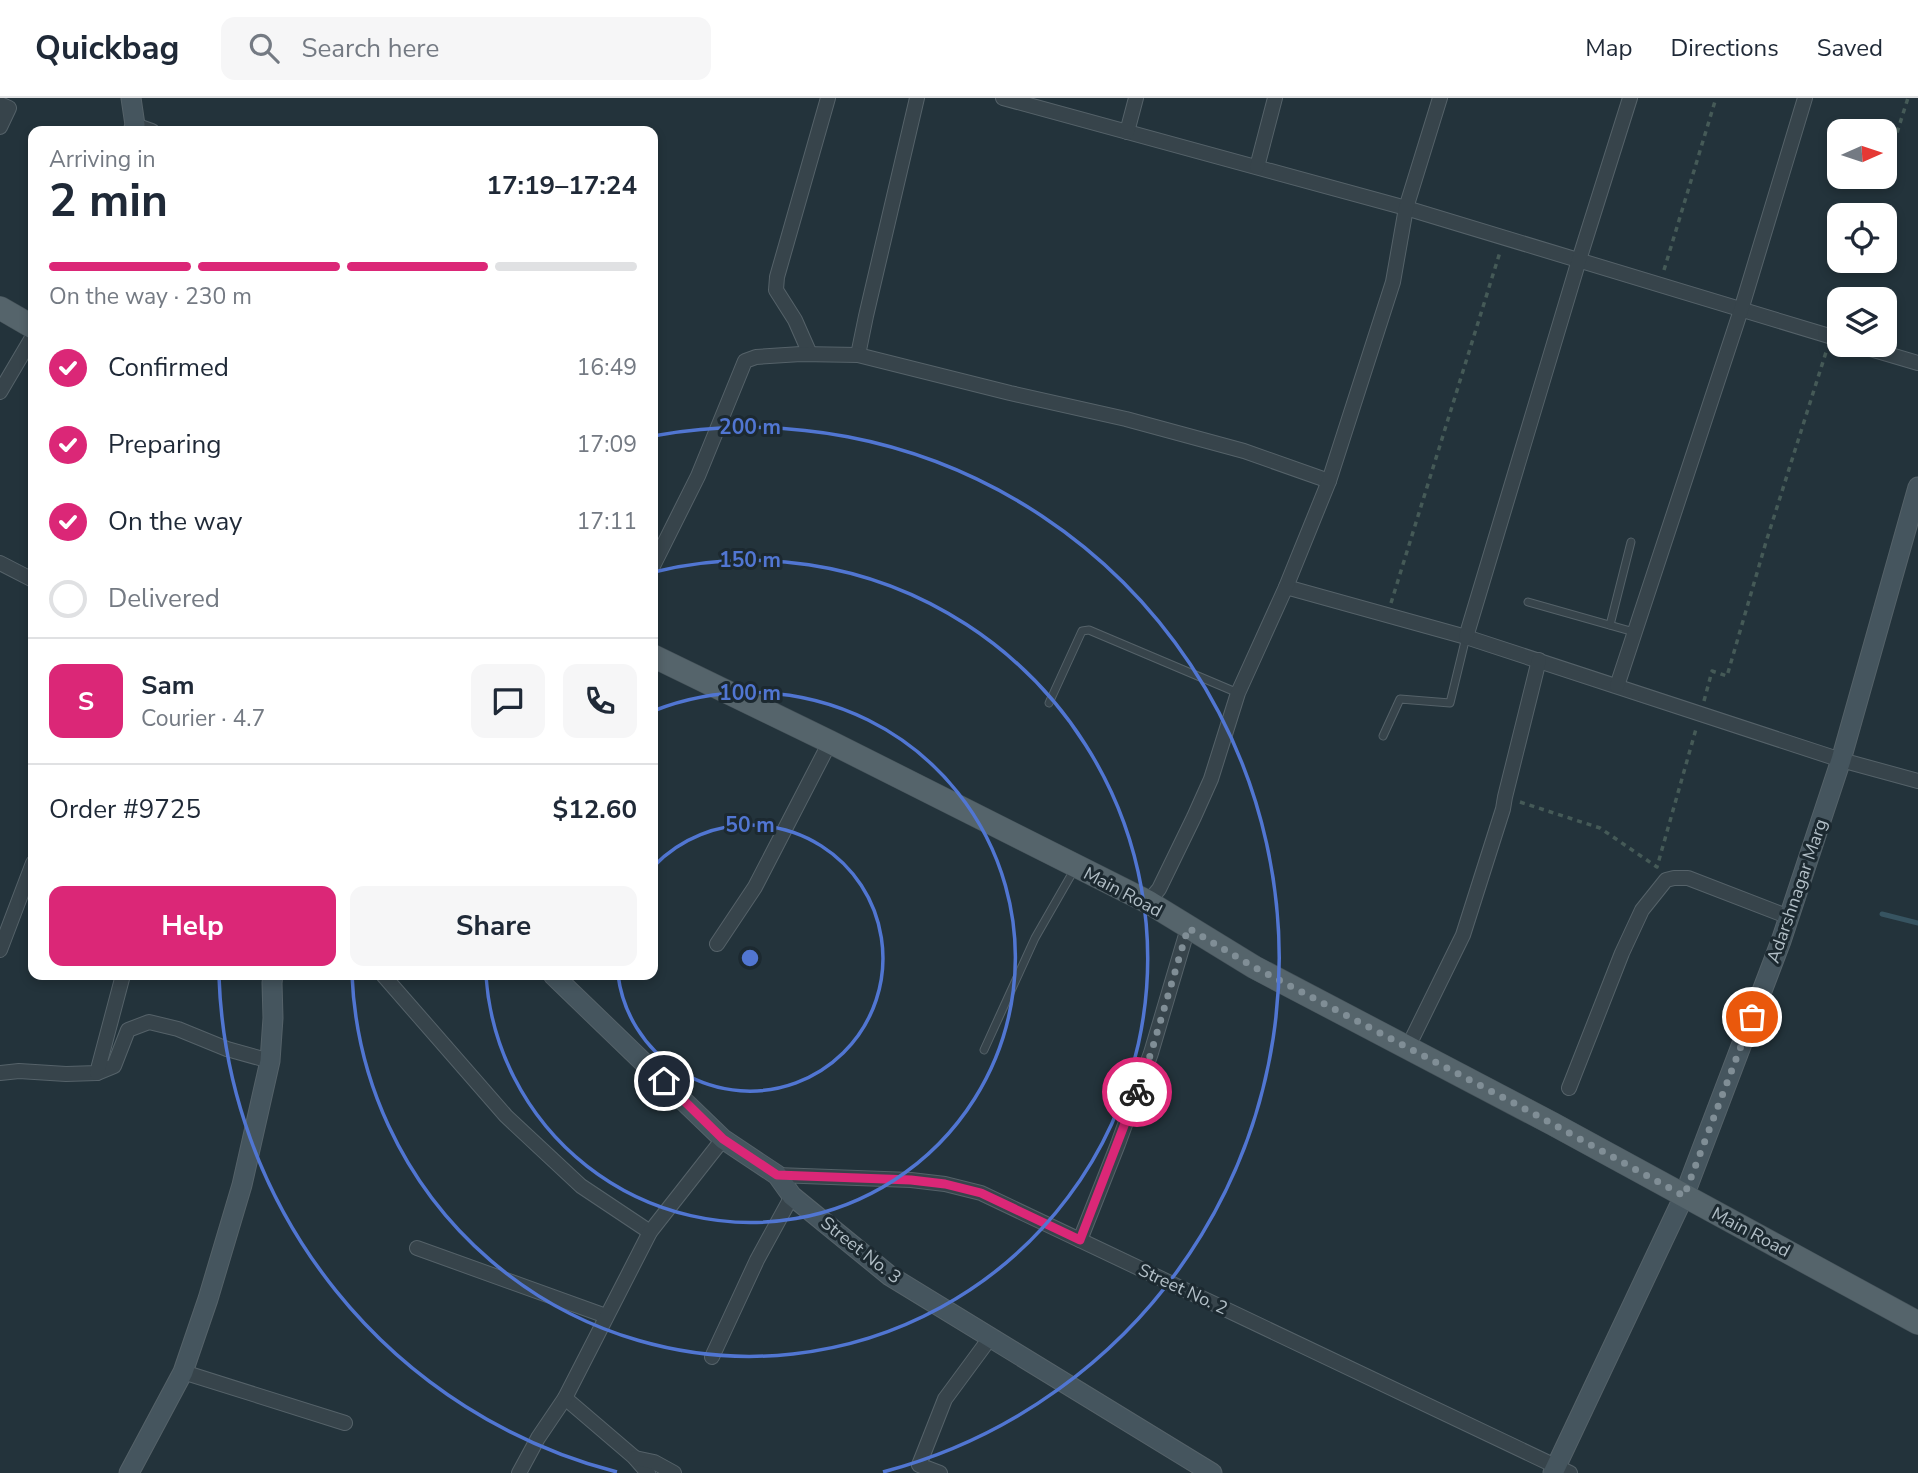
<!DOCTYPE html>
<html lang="en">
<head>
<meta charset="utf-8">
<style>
  :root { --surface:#fff; --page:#f6f6f7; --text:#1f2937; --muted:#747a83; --line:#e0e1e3; --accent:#db2777 }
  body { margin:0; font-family:"Nunito Sans",sans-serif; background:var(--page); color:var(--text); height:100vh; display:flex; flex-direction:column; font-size:26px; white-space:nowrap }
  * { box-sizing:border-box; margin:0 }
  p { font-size:23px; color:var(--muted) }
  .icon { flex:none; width:38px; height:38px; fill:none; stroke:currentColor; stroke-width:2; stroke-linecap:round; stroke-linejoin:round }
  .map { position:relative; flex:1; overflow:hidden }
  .drawer { position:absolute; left:28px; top:28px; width:630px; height:854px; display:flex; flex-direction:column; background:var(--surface); border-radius:14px; box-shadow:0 4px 10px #0003 }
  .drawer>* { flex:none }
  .needle { width:46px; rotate:87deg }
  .buttons { position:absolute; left:1827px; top:21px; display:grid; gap:14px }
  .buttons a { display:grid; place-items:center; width:70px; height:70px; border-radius:14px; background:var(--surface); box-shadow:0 4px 10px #0003; font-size:35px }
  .pin { position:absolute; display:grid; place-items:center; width:60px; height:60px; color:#fff; margin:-30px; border:4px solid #fff; border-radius:50%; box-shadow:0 2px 7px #0007 }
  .courier { position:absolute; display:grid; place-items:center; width:70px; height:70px; margin:-35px; border:5px solid #db2777; border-radius:50%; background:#fff; color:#222; box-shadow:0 2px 9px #0007 }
  .headline em { font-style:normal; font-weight:700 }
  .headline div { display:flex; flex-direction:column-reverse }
  .headline { display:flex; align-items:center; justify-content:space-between; height:119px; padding:0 21px }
  h1 { font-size:46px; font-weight:700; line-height:52px }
  .bar { display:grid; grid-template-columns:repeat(4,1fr); gap:10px 7px; align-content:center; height:84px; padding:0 21px }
  .bar i { height:9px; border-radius:5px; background:var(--line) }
  .bar .current { background:var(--accent) }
  .bar p { grid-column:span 4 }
  .line { display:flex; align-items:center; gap:18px; padding:0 21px; border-top:2px solid var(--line) }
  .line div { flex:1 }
  .round { display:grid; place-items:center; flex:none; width:74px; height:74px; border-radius:14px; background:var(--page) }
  ol { padding:0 21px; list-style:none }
  li { display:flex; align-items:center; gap:21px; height:77px }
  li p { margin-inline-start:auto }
  li .icon { padding:7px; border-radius:50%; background:var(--accent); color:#fff; stroke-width:4 }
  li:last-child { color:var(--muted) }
  li i { width:38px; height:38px; border:4px solid var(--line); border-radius:50% }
  .action { display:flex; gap:14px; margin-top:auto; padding:14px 21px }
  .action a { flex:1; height:80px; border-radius:14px; background:var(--accent); color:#fff; font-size:28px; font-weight:700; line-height:80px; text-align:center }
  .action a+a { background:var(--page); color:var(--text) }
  header { display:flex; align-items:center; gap:42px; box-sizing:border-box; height:98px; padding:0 35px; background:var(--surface); border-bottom:2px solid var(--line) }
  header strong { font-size:33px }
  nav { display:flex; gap:38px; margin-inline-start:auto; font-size:24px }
  .search { width:490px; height:63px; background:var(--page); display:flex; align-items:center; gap:18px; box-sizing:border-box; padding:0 24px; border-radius:14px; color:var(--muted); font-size:26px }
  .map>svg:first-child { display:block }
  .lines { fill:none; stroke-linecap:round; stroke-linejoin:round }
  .stream { stroke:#375461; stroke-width:5 }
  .lane-casing { stroke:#556269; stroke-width:9 }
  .street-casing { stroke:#556269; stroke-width:16 }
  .secondary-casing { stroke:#556269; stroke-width:21 }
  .primary-casing { stroke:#435057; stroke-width:24 }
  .path { stroke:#455a57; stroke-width:3.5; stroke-dasharray:5 5; stroke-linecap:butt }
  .lane { stroke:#37444b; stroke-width:7 }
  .street { stroke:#37444b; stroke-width:14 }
  .secondary { stroke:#45555e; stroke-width:19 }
  .primary { stroke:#55646b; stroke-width:23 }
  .done { stroke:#808e96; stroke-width:7; stroke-dasharray:0 12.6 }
  .route { stroke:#db2777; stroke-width:9 }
  .ring { fill:none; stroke:#5176d2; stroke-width:3.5 }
  .labels { text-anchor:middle; stroke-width:6; stroke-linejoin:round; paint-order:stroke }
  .street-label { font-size:18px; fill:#b2bfc7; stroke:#1c2930 }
  .centre { fill:#5176d2; stroke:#1c2930; stroke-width:3.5 }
  .ring-label { font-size:21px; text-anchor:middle; font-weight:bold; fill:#5176d2; stroke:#1c2930; stroke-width:6; stroke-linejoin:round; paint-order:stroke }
</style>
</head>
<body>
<header>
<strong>Quickbag</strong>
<div class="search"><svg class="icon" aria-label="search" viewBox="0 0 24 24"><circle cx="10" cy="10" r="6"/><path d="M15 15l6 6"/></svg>Search here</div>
<nav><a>Map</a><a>Directions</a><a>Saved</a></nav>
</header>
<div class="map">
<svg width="1918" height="1375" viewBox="0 0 1918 1375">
  <rect width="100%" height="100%" fill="#23333b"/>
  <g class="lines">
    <!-- stream -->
    <path class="stream" d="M 1882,816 L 1918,825"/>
    <!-- lane casing -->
    <g class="lane-casing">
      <g id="lane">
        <path d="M 1528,504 L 1634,534"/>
        <path d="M 1610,527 L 1631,444"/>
        <path d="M 1049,605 L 1082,533 L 1089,532 L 1238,595"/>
        <path d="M 1383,638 L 1400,601 L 1450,605 L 1466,539"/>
        <path d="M 984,952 L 1035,840 L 1074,772"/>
      </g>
    </g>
    <!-- street casing -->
    <g class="street-casing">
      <g id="street">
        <path d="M 1003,0 L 1406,110 L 1839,241"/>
        <path d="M 0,6 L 9,10 L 0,29"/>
        <path d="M 135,27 L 152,33"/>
        <path d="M 1127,34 L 1136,0"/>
        <path d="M 1257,69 L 1275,0"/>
        <path d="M 1857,247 L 1918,265"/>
        <path d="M 810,256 L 795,222 L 776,192 L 777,179 L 828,0"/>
        <path d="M 858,257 L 866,218 L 917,0"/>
        <path d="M 0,294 L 33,238"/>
        <path d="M 0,465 L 33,482"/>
        <path d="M 653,468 L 698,378 L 745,263 L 756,259 L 801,256 L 858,257 L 1010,295 L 1126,321 L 1244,353 L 1329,383"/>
        <path d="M 1286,489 L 1466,539 L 1841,662 L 1918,683"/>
        <path d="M 1466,539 L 1579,162 L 1630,0"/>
        <path d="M 1617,588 L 1741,212 L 1805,0"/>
        <path d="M 1148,804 L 1159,791 L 1194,719 L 1211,681 L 1238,595 L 1286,489 L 1329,383 L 1393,184 L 1406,110 L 1440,0"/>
        <path d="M 717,846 L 755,789 L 830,644"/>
        <path d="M 0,852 L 33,765"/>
        <path d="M 383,877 L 506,1018 L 581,1088 L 650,1134"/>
        <path d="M 1408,949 L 1463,837 L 1503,711 L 1505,699 L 1539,562"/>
        <path d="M 0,975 L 19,973 L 66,976 L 97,975 L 114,968 L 128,932 L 149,924 L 178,931 L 227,951 L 270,963"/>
        <path d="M 97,975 L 123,877"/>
        <path d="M 1569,990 L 1622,855 L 1642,812 L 1666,782 L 1674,780 L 1688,780 L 1789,819"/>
        <path d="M 777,1077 L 911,1082 L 945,1086 L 981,1095 L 1570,1375"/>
        <path d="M 1080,1142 L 1118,1046 L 1151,955 L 1188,830"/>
        <path d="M 417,1150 L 606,1218"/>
        <path d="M 712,1259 L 757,1162 L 792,1098"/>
        <path d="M 183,1274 L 345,1325"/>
        <path d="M 565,1300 L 634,1359 L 648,1375"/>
        <path d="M 635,1360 L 654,1364 L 674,1375"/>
        <path d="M 519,1375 L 538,1340 L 565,1300 L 650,1134 L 723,1041"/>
        <path d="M 940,1375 L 919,1367 L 945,1301 L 990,1240"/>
      </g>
    </g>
    <!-- secondary casing -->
    <g class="secondary-casing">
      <g id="secondary">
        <path d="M 131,0 L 135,27 L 133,33"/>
        <path d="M 553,877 L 723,1041 L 777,1077 L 792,1098 L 890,1178 L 1212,1375"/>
        <path d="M 129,1375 L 183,1274 L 208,1201 L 242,1087 L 270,963 L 273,920 L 272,885 L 273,877"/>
        <path d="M 1553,1375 L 1684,1098 L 1781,843 L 1841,662 L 1918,389"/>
      </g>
    </g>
    <!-- primary casing -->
    <g class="primary-casing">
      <g id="primary">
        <path d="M 0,210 L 33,229"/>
        <path d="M 653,558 L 830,644 L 1148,804 L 1254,869 L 1553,1026 L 1918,1225"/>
      </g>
    </g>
    <!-- path -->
    <g class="path">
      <path d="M 1888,63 L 1908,0"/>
      <path d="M 1664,172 L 1716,0"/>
      <path d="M 1391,505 L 1500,154"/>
      <path d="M 1704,603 L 1712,573 L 1727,578 L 1766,444 L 1827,251"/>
      <path d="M 1520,704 L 1600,730 L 1657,769 L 1696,631"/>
    </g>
    <!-- lane -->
    <use href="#lane" class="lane"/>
    <!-- street -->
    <use href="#street" class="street"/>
    <!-- secondary -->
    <use href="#secondary" class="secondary"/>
    <!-- primary -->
    <use href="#primary" class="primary"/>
  </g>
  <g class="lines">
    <!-- done -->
    <path class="done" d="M 1137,994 L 1151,955 L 1188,830 L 1254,869 L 1529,1013 L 1684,1098 L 1752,919"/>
    <!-- route -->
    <path class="route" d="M 664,983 L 723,1041 L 777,1077 L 911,1082 L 945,1086 L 981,1095 L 1080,1142 L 1137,994"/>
  </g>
  <!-- distance rings -->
  <g class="ring">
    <path d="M654 768A133 133 0 1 1 618 877"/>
    <path d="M653 613A265 265 0 1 1 486 878"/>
    <path d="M654 474A398 398 0 1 1 352 877"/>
    <path d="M617 1374A531 531 0 0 1 219 879M653 338A531 531 0 0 1 883 1374"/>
  </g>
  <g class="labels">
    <!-- street labels -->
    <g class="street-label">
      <text transform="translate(1797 793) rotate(-71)" y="6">Adarshnagar Marg</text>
      <text transform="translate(1123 794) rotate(28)" y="6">Main Road</text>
      <text transform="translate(1751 1134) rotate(28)" y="6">Main Road</text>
      <text transform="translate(861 1152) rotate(38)" y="6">Street No. 3</text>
      <text transform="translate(1183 1191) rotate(25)" y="6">Street No. 2</text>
    </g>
  </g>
  <circle cx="750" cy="860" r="10" class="centre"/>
  <g class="ring-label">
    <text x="750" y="336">200 m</text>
    <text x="750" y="469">150 m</text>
    <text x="750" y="602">100 m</text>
    <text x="750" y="734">50 m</text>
  </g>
</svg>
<div class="buttons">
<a><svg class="needle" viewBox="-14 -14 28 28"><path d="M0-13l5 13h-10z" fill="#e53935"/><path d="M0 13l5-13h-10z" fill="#747a83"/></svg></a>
<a><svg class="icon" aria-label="locate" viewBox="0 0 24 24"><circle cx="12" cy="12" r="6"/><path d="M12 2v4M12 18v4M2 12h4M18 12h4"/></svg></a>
<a><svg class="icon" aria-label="layers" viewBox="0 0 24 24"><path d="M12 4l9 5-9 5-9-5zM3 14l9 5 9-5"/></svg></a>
</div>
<div class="pin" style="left:1752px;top:919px;background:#ea580c"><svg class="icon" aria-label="bag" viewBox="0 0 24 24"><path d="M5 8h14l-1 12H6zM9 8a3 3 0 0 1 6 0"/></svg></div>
<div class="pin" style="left:664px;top:983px;background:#1f2937"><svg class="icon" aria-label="home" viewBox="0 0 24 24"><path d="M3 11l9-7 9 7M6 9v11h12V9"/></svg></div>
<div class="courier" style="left:1137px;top:994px"><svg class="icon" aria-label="bike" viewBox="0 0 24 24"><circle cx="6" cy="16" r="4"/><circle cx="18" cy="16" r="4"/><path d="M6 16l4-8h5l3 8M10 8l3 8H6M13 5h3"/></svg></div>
<section class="drawer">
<div class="headline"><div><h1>2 min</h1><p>Arriving in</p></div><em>17:19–17:24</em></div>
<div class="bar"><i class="current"></i><i class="current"></i><i class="current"></i><i></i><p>On the way · 230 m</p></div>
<ol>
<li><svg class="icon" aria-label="check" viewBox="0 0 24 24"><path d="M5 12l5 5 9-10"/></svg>Confirmed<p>16:49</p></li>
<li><svg class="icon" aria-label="check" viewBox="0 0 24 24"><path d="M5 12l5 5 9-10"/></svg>Preparing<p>17:09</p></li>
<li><svg class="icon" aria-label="check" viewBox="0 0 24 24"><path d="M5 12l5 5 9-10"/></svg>On the way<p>17:11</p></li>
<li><i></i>Delivered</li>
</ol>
<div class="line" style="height:126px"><b class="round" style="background:var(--accent);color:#fff">S</b><div><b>Sam</b><p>Courier · 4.7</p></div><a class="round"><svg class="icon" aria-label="chat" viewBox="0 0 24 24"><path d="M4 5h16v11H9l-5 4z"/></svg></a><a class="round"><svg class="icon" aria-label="phone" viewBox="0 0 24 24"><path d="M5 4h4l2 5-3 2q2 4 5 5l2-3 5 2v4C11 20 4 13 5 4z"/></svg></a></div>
<div class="line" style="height:91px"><div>Order #9725</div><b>$12.60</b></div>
<div class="action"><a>Help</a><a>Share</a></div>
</section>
</div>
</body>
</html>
